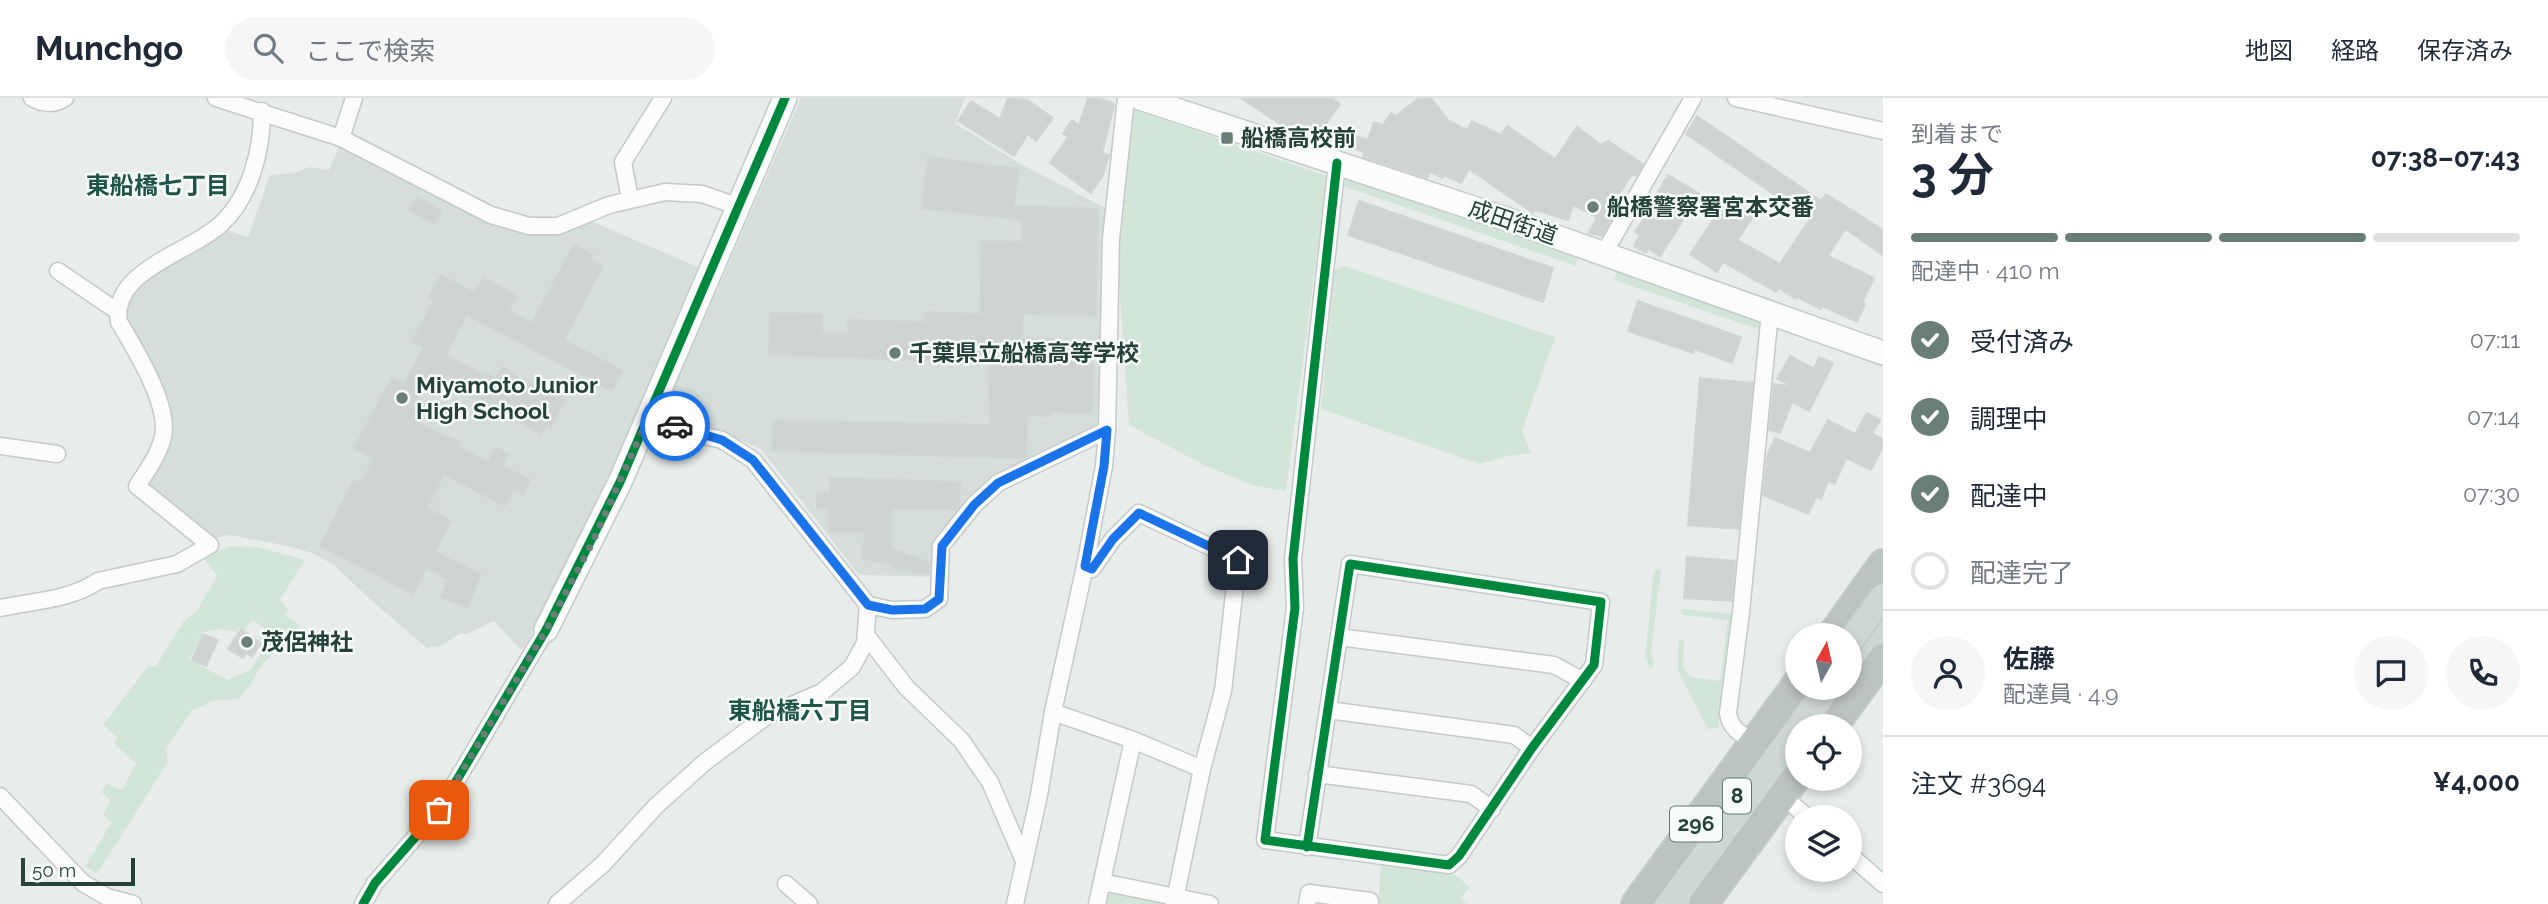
<!DOCTYPE html>
<html lang="ja">
<head>
<meta charset="utf-8">
<style>
  :root { --surface:#fff; --page:#f6f6f7; --text:#1f2937; --muted:#747a83; --line:#e0e1e3; --accent:#697e78 }
  body { margin:0; font-family:Raleway,"Noto Sans JP",sans-serif; background:var(--page); color:var(--text); height:100vh; display:flex; flex-direction:column; font-size:26px; white-space:nowrap }
  * { box-sizing:border-box; margin:0 }
  p { font-size:23px; color:var(--muted) }
  .icon { flex:none; width:38px; height:38px; fill:none; stroke:currentColor; stroke-width:2; stroke-linecap:round; stroke-linejoin:round }
  .map { position:relative; flex:1; overflow:hidden }
  .side { display:flex; flex-direction:column; background:var(--surface); width:665px }
  .side>* { flex:none }
  .needle { width:46px; rotate:8deg }
  .buttons { position:absolute; left:1785px; top:525px; display:grid; gap:14px }
  .buttons a { display:grid; place-items:center; width:77px; height:77px; border-radius:50%; background:var(--surface); box-shadow:0 4px 10px #0003; font-size:35px }
  .scale { position:absolute; left:21px; bottom:18px; width:114px; box-sizing:border-box; padding-left:7px; border:4px solid #24423a; border-top:0; font-size:19px; line-height:24px; white-space:nowrap; color:#24423a; -webkit-text-stroke:5px #f7fbf9; paint-order:stroke }
  .pin { position:absolute; display:grid; place-items:center; width:60px; height:60px; color:#fff; margin:-30px; border-radius:14px; box-shadow:0 4px 10px #0006 }
  .courier { position:absolute; display:grid; place-items:center; width:70px; height:70px; margin:-35px; border:5px solid #1a73e8; border-radius:50%; background:#fff; color:#222; box-shadow:0 2px 9px #0007 }
  .summary em { font-style:normal; font-weight:700 }
  .summary div { display:flex; flex-direction:column-reverse }
  .summary { display:flex; align-items:center; justify-content:space-between; height:119px; padding:0 28px }
  h1 { font-size:46px; font-weight:700; line-height:52px }
  .bar { display:grid; grid-template-columns:repeat(4,1fr); gap:10px 7px; align-content:center; height:84px; padding:0 28px }
  .bar i { height:9px; border-radius:5px; background:var(--line) }
  .bar .on { background:var(--accent) }
  .bar p { grid-column:span 4 }
  .line { display:flex; align-items:center; gap:18px; padding:0 28px; border-top:2px solid var(--line) }
  .line div { flex:1 }
  .round { display:grid; place-items:center; flex:none; width:74px; height:74px; border-radius:37px; background:var(--page) }
  ol { padding:0 28px; list-style:none }
  li { display:flex; align-items:center; gap:21px; height:77px }
  li p { margin-inline-start:auto }
  li .icon { padding:7px; border-radius:50%; background:var(--accent); color:#fff; stroke-width:4 }
  li:last-child { color:var(--muted) }
  li i { width:38px; height:38px; border:4px solid var(--line); border-radius:50% }
  header { display:flex; align-items:center; gap:42px; box-sizing:border-box; height:98px; padding:0 35px; background:var(--surface); border-bottom:2px solid var(--line) }
  header strong { font-size:33px }
  nav { display:flex; gap:38px; margin-inline-start:auto; font-size:24px }
  .search { width:490px; height:63px; background:var(--page); display:flex; align-items:center; gap:18px; box-sizing:border-box; padding:0 24px; border-radius:38px; color:var(--muted); font-size:26px }
  main { display:flex; flex:1; min-height:0 }
  .map>svg:first-child { display:block }
  .built { fill:#d6dedb }
  .green { fill:#d1e6d8; fill-rule:evenodd }
  .building { fill:#cfd4d2; stroke:#d1d6d4; stroke-width:2 }
  .lines { fill:none; stroke-linecap:round; stroke-linejoin:round }
  .street-casing { stroke:#c5cac8; stroke-width:19 }
  .secondary-casing { stroke:#c3cbc8; stroke-width:26 }
  .primary-casing { stroke:#c3ccc9; stroke-width:28 }
  .highway-casing { stroke:#c3ccc9; stroke-width:32 }
  .street { stroke:#fcfcfc; stroke-width:16 }
  .secondary { stroke:#fcfcfc; stroke-width:23 }
  .primary { stroke:#cfd7d5; stroke-width:24 }
  .highway { stroke:#bcc4c2; stroke-width:28 }
  .primary-bridge-casing { stroke:#c3ccc9; stroke-width:28; stroke-linecap:butt }
  .primary-bridge { stroke:#cfd7d5; stroke-width:24 }
  .cycleway-casing { stroke:#f7fbf9; stroke-width:13 }
  .cycleway { stroke:#00873e; stroke-width:9 }
  .done { stroke:#697e78; stroke-width:7; stroke-dasharray:0 12.6 }
  .route { stroke:#1a73e8; stroke-width:9 }
  .poi-dot { fill:#697e78; stroke:#f7fbf9; stroke-width:2.5 }
  .labels { text-anchor:middle; stroke-width:5; stroke-linejoin:round; paint-order:stroke }
  .shield { fill:#f7fbf9; stroke:#637a73; stroke-width:2 }
  .shield-label { font-size:21px; font-weight:bold; fill:#24423a }
  .poi-label { font-size:23px; font-weight:bold; fill:#24423a; stroke:#f7fbf9; text-anchor:start }
  .street-label { font-size:23px; fill:#24423a; stroke:#f7fbf9 }
  .neighbourhood-label { font-size:24px; font-weight:bold; fill:#1f5548; stroke:#f7fbf9 }
</style>
</head>
<body>
<header>
<strong>Munchgo</strong>
<div class="search"><svg class="icon" aria-label="search" viewBox="0 0 24 24"><circle cx="10" cy="10" r="6"/><path d="M15 15l6 6"/></svg>ここで検索</div>
<nav><a>地図</a><a>経路</a><a>保存済み</a></nav>
</header>
<main>
<div class="map">
<svg width="1883" height="806" viewBox="0 0 1883 806">
  <rect width="100%" height="100%" fill="#e8edeb"/>
  <!-- built -->
  <g class="built">
    <path d="M 801,0 L 965,0 L 955,25 L 1019,65 L 1107,111 L 1097,329 L 996,381 L 938,446 L 937,479 L 859,477 L 761,351 L 721,334 L 693,329 L 662,318 Z"/>
    <path d="M 340,46 L 490,120 L 586,121 L 698,169 L 615,364 L 525,549 L 520,551 L 494,523 L 467,536 L 461,535 L 440,548 L 427,550 L 373,504 L 334,467 L 312,455 L 288,448 L 230,437 L 209,441 L 149,391 L 146,385 L 167,343 L 124,213 L 137,187 L 224,131 L 248,139 L 270,77 L 294,75 L 310,69 L 329,72 Z"/>
  </g>
  <!-- green -->
  <g class="green">
    <path d="M 1135,12 L 1327,78 L 1286,393 L 1252,387 L 1206,368 L 1129,327 L 1116,142 Z"/>
    <path d="M 1345,79 L 1577,160 L 1576,168 L 1343,88 Z"/>
    <path d="M 1345,168 L 1555,239 L 1522,333 L 1531,355 L 1509,358 L 1480,366 L 1321,311 L 1334,173 Z"/>
    <path d="M 1617,173 L 1763,223 L 1760,232 L 1614,182 Z"/>
    <path d="M 229,448 L 258,449 L 305,462 L 280,502 L 288,512 L 285,517 L 300,528 L 260,569 L 251,586 L 238,601 L 212,603 L 192,613 L 166,650 L 168,664 L 97,776 L 85,768 L 112,724 L 103,717 L 111,702 L 101,694 L 107,686 L 122,692 L 136,665 L 114,646 L 117,639 L 103,627 L 149,567 L 156,568 L 183,524 L 196,514 L 217,478 L 203,460 ZM 253,522 L 264,530 L 258,539 L 267,546 L 251,571 L 228,582 L 189,562 L 203,534 L 223,531 L 236,534 L 240,529 L 245,532 Z"/>
    <path d="M 1654,471 L 1661,472 L 1651,556 L 1654,566 L 1650,572 L 1645,558 Z"/>
    <path d="M 1681,511 L 1735,516 L 1718,630 L 1708,631 L 1678,573 L 1678,542 L 1684,543 L 1683,568 L 1690,579 L 1720,583 L 1728,522 L 1682,517 Z"/>
    <path d="M 1387,765 L 1452,775 L 1470,789 L 1461,801 L 1467,806 L 1378,806 L 1381,769 Z"/>
    <path d="M 1112,794 L 1166,804 L 1167,806 L 1105,806 L 1107,798 Z"/>
  </g>
  <!-- building -->
  <g class="building">
    <path d="M 1008,0 L 1027,2 L 1053,20 L 1036,43 L 1028,36 L 1014,58 L 958,23 L 971,3 L 1000,21 Z"/>
    <path d="M 1088,0 L 1097,0 L 1113,5 L 1114,8 L 1102,55 L 1109,57 L 1102,79 L 1091,95 L 1050,65 L 1068,39 L 1063,36 L 1072,22 L 1079,27 Z"/>
    <path d="M 1241,0 L 1332,0 L 1340,6 L 1320,34 L 1307,25 L 1298,38 Z"/>
    <path d="M 1419,0 L 1431,0 L 1449,23 L 1467,32 L 1472,23 L 1501,37 L 1507,28 L 1555,61 L 1577,29 L 1601,47 L 1608,43 L 1643,66 L 1636,78 L 1632,76 L 1611,109 L 1617,112 L 1602,138 L 1589,135 L 1597,119 L 1573,107 L 1568,122 L 1535,112 L 1533,115 L 1469,71 L 1461,85 L 1444,77 L 1442,80 L 1430,74 L 1427,80 L 1363,59 L 1364,54 L 1343,47 L 1346,35 L 1368,42 L 1374,24 L 1383,27 L 1391,15 L 1396,18 Z"/>
    <path d="M 1697,18 L 1821,103 L 1826,96 L 1883,132 L 1883,157 L 1845,131 L 1828,158 L 1874,180 L 1862,205 L 1865,206 L 1857,224 L 1822,208 L 1821,211 L 1797,199 L 1796,201 L 1779,190 L 1776,194 L 1723,164 L 1717,174 L 1690,156 L 1728,100 L 1754,117 L 1738,142 L 1780,166 L 1810,121 L 1686,36 Z"/>
    <path d="M 928,59 L 1019,71 L 1014,108 L 1098,111 L 1096,218 L 1023,216 L 1022,240 L 1052,241 L 1051,246 L 1088,246 L 1086,266 L 1093,266 L 1092,315 L 1050,314 L 1050,318 L 1027,317 L 1026,360 L 772,353 L 773,322 L 990,327 L 989,264 L 769,257 L 770,215 L 822,216 L 822,234 L 848,235 L 848,222 L 925,224 L 925,214 L 980,216 L 981,143 L 1022,144 L 1023,122 L 922,110 Z"/>
    <path d="M 1668,77 L 1700,96 L 1660,158 L 1648,151 L 1646,155 L 1634,148 L 1640,137 L 1635,134 L 1661,96 L 1658,94 Z"/>
    <path d="M 417,99 L 441,112 L 434,126 L 410,113 Z"/>
    <path d="M 1359,103 L 1553,170 L 1543,204 L 1348,137 Z"/>
    <path d="M 574,146 L 593,157 L 590,161 L 603,168 L 564,242 L 623,273 L 612,293 L 467,217 L 446,257 L 481,276 L 482,273 L 496,280 L 503,269 L 528,285 L 529,283 L 565,302 L 551,329 L 547,326 L 541,336 L 429,277 L 413,308 L 422,313 L 416,324 L 461,345 L 459,349 L 488,364 L 496,349 L 509,356 L 503,368 L 530,382 L 523,396 L 513,391 L 505,408 L 444,376 L 427,410 L 451,423 L 435,454 L 481,476 L 467,510 L 441,499 L 448,482 L 427,469 L 413,496 L 320,448 L 354,382 L 361,385 L 374,360 L 354,350 L 392,279 L 404,286 L 424,249 L 412,243 L 434,202 L 429,199 L 441,177 L 473,194 L 484,180 L 517,198 L 509,213 L 532,225 Z"/>
    <path d="M 1638,203 L 1741,239 L 1732,265 L 1694,251 L 1693,255 L 1628,233 Z"/>
    <path d="M 1790,258 L 1814,271 L 1819,259 L 1833,265 L 1809,313 L 1792,304 L 1780,335 L 1769,332 L 1774,286 L 1789,288 L 1789,286 L 1777,281 Z"/>
    <path d="M 1700,280 L 1753,285 L 1739,431 L 1688,427 Z"/>
    <path d="M 1867,315 L 1880,322 L 1872,336 L 1883,341 L 1883,349 L 1871,372 L 1846,360 L 1835,386 L 1828,383 L 1821,401 L 1816,399 L 1808,416 L 1763,397 L 1767,358 L 1775,340 L 1810,355 L 1828,322 L 1855,336 Z"/>
    <path d="M 830,380 L 960,384 L 959,409 L 956,412 L 891,411 L 891,450 L 930,465 L 929,476 L 902,473 L 892,470 L 893,467 L 861,460 L 866,434 L 829,434 L 829,411 L 817,410 L 817,395 L 830,395 Z"/>
    <path d="M 1687,459 L 1735,463 L 1732,503 L 1684,500 Z"/>
    <path d="M 241,531 L 261,545 L 252,559 L 247,555 L 243,560 L 228,551 Z"/>
    <path d="M 203,536 L 218,542 L 206,568 L 192,562 Z"/>
  </g>
  <g class="lines">
    <!-- street casing -->
    <g class="street-casing">
      <g id="street">
        <path d="M 32,0 C 43,6 55,7 65,0"/>
        <path d="M 216,0 L 341,40 L 491,117 L 529,128 L 558,128 L 609,107 L 665,94 L 702,96 L 737,108"/>
        <path d="M 1736,0 L 1883,33"/>
        <path d="M 341,40 L 354,0"/>
        <path d="M 630,101 L 623,64 L 663,0"/>
        <path d="M 1604,155 L 1693,0"/>
        <path d="M 58,173 L 117,213"/>
        <path d="M 0,348 L 57,356"/>
        <path d="M 1085,468 L 1092,471 L 1113,441 L 1139,415 L 1238,462 L 1223,593 L 1202,671 L 1174,806"/>
        <path d="M 868,507 L 892,512 L 925,511 L 939,501 L 941,448 L 974,407 L 998,385 L 1107,332"/>
        <path d="M 0,510 C 32,503 71,502 98,483 L 177,466 L 210,447 L 137,388 C 147,373 159,356 163,339 C 170,307 135,251 119,224 C 110,172 192,154 221,126 C 251,98 262,52 262,13"/>
        <path d="M 866,537 L 906,589 L 962,643 L 974,661 L 990,684 L 1024,763"/>
        <path d="M 1339,539 L 1554,567 L 1583,583"/>
        <path d="M 1328,612 L 1514,637 L 1532,650"/>
        <path d="M 1053,614 L 1133,642 L 1202,671"/>
        <path d="M 1754,644 C 1741,636 1730,631 1728,615 L 1741,514 L 1770,214"/>
        <path d="M 1317,676 L 1471,696 L 1492,711"/>
        <path d="M 0,698 L 83,785 L 107,799 L 133,806"/>
        <path d="M 1783,698 L 1807,719"/>
        <path d="M 1307,749 L 1350,466 L 1601,504 L 1594,567 L 1532,650 L 1459,758 L 1449,767 L 1265,742 L 1295,510 L 1293,461 L 1337,65"/>
        <path d="M 1850,757 L 1883,786"/>
        <path d="M 1102,784 L 1210,806"/>
        <path d="M 786,786 L 809,806"/>
        <path d="M 363,806 L 375,785 L 439,712 L 546,532"/>
        <path d="M 557,806 L 603,766 L 656,708 L 705,664 L 768,617 L 822,594 L 852,569 L 865,545 L 868,507 L 753,362 L 722,342 L 693,335 L 649,318"/>
        <path d="M 1015,806 L 1039,697 L 1053,614 L 1085,468 L 1104,368 L 1107,332 L 1111,141 L 1126,0"/>
        <path d="M 1097,806 L 1133,642"/>
        <path d="M 1307,806 L 1309,795 L 1370,803 L 1370,806"/>
      </g>
    </g>
    <!-- secondary casing -->
    <g class="secondary-casing">
      <g id="secondary">
        <path d="M 1140,0 L 1503,120 L 1883,255"/>
        <path d="M 546,532 L 620,384 L 785,0"/>
      </g>
    </g>
    <!-- primary casing -->
    <g class="primary-casing">
      <g id="primary">
        <path d="M 1850,576 L 1883,530"/>
        <path d="M 1811,628 L 1840,590"/>
        <path d="M 1658,806 L 1817,590"/>
        <path d="M 1681,806 L 1797,647"/>
      </g>
    </g>
    <!-- highway casing -->
    <g class="highway-casing">
      <g id="highway">
        <path d="M 1832,537 L 1883,466"/>
        <path d="M 1833,628 L 1883,560"/>
        <path d="M 1636,806 L 1797,586"/>
        <path d="M 1703,806 L 1797,678"/>
      </g>
    </g>
    <!-- street -->
    <use href="#street" class="street"/>
    <!-- secondary -->
    <use href="#secondary" class="secondary"/>
    <!-- primary -->
    <use href="#primary" class="primary"/>
    <!-- highway -->
    <use href="#highway" class="highway"/>
    <!-- primary-bridge casing -->
    <g class="primary-bridge-casing">
      <path id="primary-bridge" d="M 1850,544 L 1883,498"/>
    </g>
    <!-- primary-bridge -->
    <use href="#primary-bridge" class="primary-bridge"/>
    <!-- cycleway casing -->
    <g class="cycleway-casing">
      <g id="cycleway">
        <path d="M 1307,749 L 1350,466 L 1601,504 L 1594,567 L 1532,650 L 1459,758 L 1449,767 L 1265,742 L 1295,510 L 1293,461 L 1337,65"/>
        <path d="M 363,806 L 375,785 L 439,712 L 546,532 L 620,384 L 785,0"/>
      </g>
    </g>
    <!-- cycleway -->
    <use href="#cycleway" class="cycleway"/>
  </g>
  <g class="lines">
    <!-- done -->
    <path class="done" d="M 439,712 L 546,532 L 592,445 L 649,318 L 675,328"/>
    <!-- route -->
    <path class="route" d="M 675,328 L 722,342 L 753,362 L 868,507 L 892,512 L 925,511 L 939,501 L 942,448 L 974,407 L 998,385 L 1107,332 L 1104,368 L 1085,468 L 1092,471 L 1113,441 L 1139,415 L 1238,462"/>
  </g>
  <!-- markers -->
  <g class="poi-dot">
    <rect x="1220" y="33" width="14" height="14" rx="3.5"/>
    <circle cx="1593" cy="109" r="7"/>
    <circle cx="895" cy="255" r="7"/>
    <circle cx="402" cy="300" r="7"/>
    <circle cx="247" cy="544" r="7"/>
  </g>
  <g class="labels">
    <!-- shield labels -->
    <g class="shield">
      <rect x="1723" y="680.5" width="28" height="35" rx="5"/>
      <rect x="1670" y="708.5" width="52" height="35" rx="5"/>
    </g>
    <g class="shield-label">
      <text x="1737" y="705">8</text>
      <text x="1696" y="733">296</text>
    </g>
    <!-- poi labels -->
    <g class="poi-label">
      <text x="1241" y="48">船橋高校前</text>
      <text x="1607" y="117">船橋警察署宮本交番</text>
      <text x="909" y="263">千葉県立船橋高等学校</text>
      <text x="416" y="295">Miyamoto Junior<tspan x="416" dy="26">High School</tspan></text>
      <text x="261" y="552">茂侶神社</text>
    </g>
    <!-- street labels -->
    <g class="street-label">
      <text transform="translate(1513 124) rotate(19)" y="8">成田街道</text>
    </g>
    <!-- neighbourhood labels -->
    <g class="neighbourhood-label">
      <text x="158" y="96">東船橋七丁目</text>
      <text x="800" y="621">東船橋六丁目</text>
    </g>
  </g>
</svg>
<div class="buttons">
<a><svg class="needle" viewBox="-14 -14 28 28"><path d="M0-13l5 13h-10z" fill="#e53935"/><path d="M0 13l5-13h-10z" fill="#747a83"/></svg></a>
<a><svg class="icon" aria-label="locate" viewBox="0 0 24 24"><circle cx="12" cy="12" r="6"/><path d="M12 2v4M12 18v4M2 12h4M18 12h4"/></svg></a>
<a><svg class="icon" aria-label="layers" viewBox="0 0 24 24"><path d="M12 4l9 5-9 5-9-5zM3 14l9 5 9-5"/></svg></a>
</div>
<div class="scale">50 m</div>
<div class="pin" style="left:439px;top:712px;background:#ea580c"><svg class="icon" aria-label="bag" viewBox="0 0 24 24"><path d="M5 8h14l-1 12H6zM9 8a3 3 0 0 1 6 0"/></svg></div>
<div class="pin" style="left:1238px;top:462px;background:#1f2937"><svg class="icon" aria-label="home" viewBox="0 0 24 24"><path d="M3 11l9-7 9 7M6 9v11h12V9"/></svg></div>
<div class="courier" style="left:675px;top:328px"><svg class="icon" aria-label="car" viewBox="0 0 24 24"><path d="M5 17H2v-5l4-1 3-4h7l3 4 3 1v5h-3M9 17h6M6 11h13"/><circle cx="7" cy="17" r="2"/><circle cx="17" cy="17" r="2"/></svg></div>
</div>
<section class="side">
<div class="summary"><div><h1>3 分</h1><p>到着まで</p></div><em>07:38–07:43</em></div>
<div class="bar"><i class="on"></i><i class="on"></i><i class="on"></i><i></i><p>配達中 · 410 m</p></div>
<ol>
<li><svg class="icon" aria-label="check" viewBox="0 0 24 24"><path d="M5 12l5 5 9-10"/></svg>受付済み<p>07:11</p></li>
<li><svg class="icon" aria-label="check" viewBox="0 0 24 24"><path d="M5 12l5 5 9-10"/></svg>調理中<p>07:14</p></li>
<li><svg class="icon" aria-label="check" viewBox="0 0 24 24"><path d="M5 12l5 5 9-10"/></svg>配達中<p>07:30</p></li>
<li><i></i>配達完了</li>
</ol>
<div class="line" style="height:126px"><a class="round"><svg class="icon" aria-label="person" viewBox="0 0 24 24"><circle cx="12" cy="8" r="4"/><path d="M4 21q1-7 8-7t8 7"/></svg></a><div><b>佐藤</b><p>配達員 · 4.9</p></div><a class="round"><svg class="icon" aria-label="chat" viewBox="0 0 24 24"><path d="M4 5h16v11H9l-5 4z"/></svg></a><a class="round"><svg class="icon" aria-label="phone" viewBox="0 0 24 24"><path d="M5 4h4l2 5-3 2q2 4 5 5l2-3 5 2v4C11 20 4 13 5 4z"/></svg></a></div>
<div class="line" style="height:91px"><div>注文 #3694</div><b>¥4,000</b></div>
</section>
</main>
</body>
</html>
